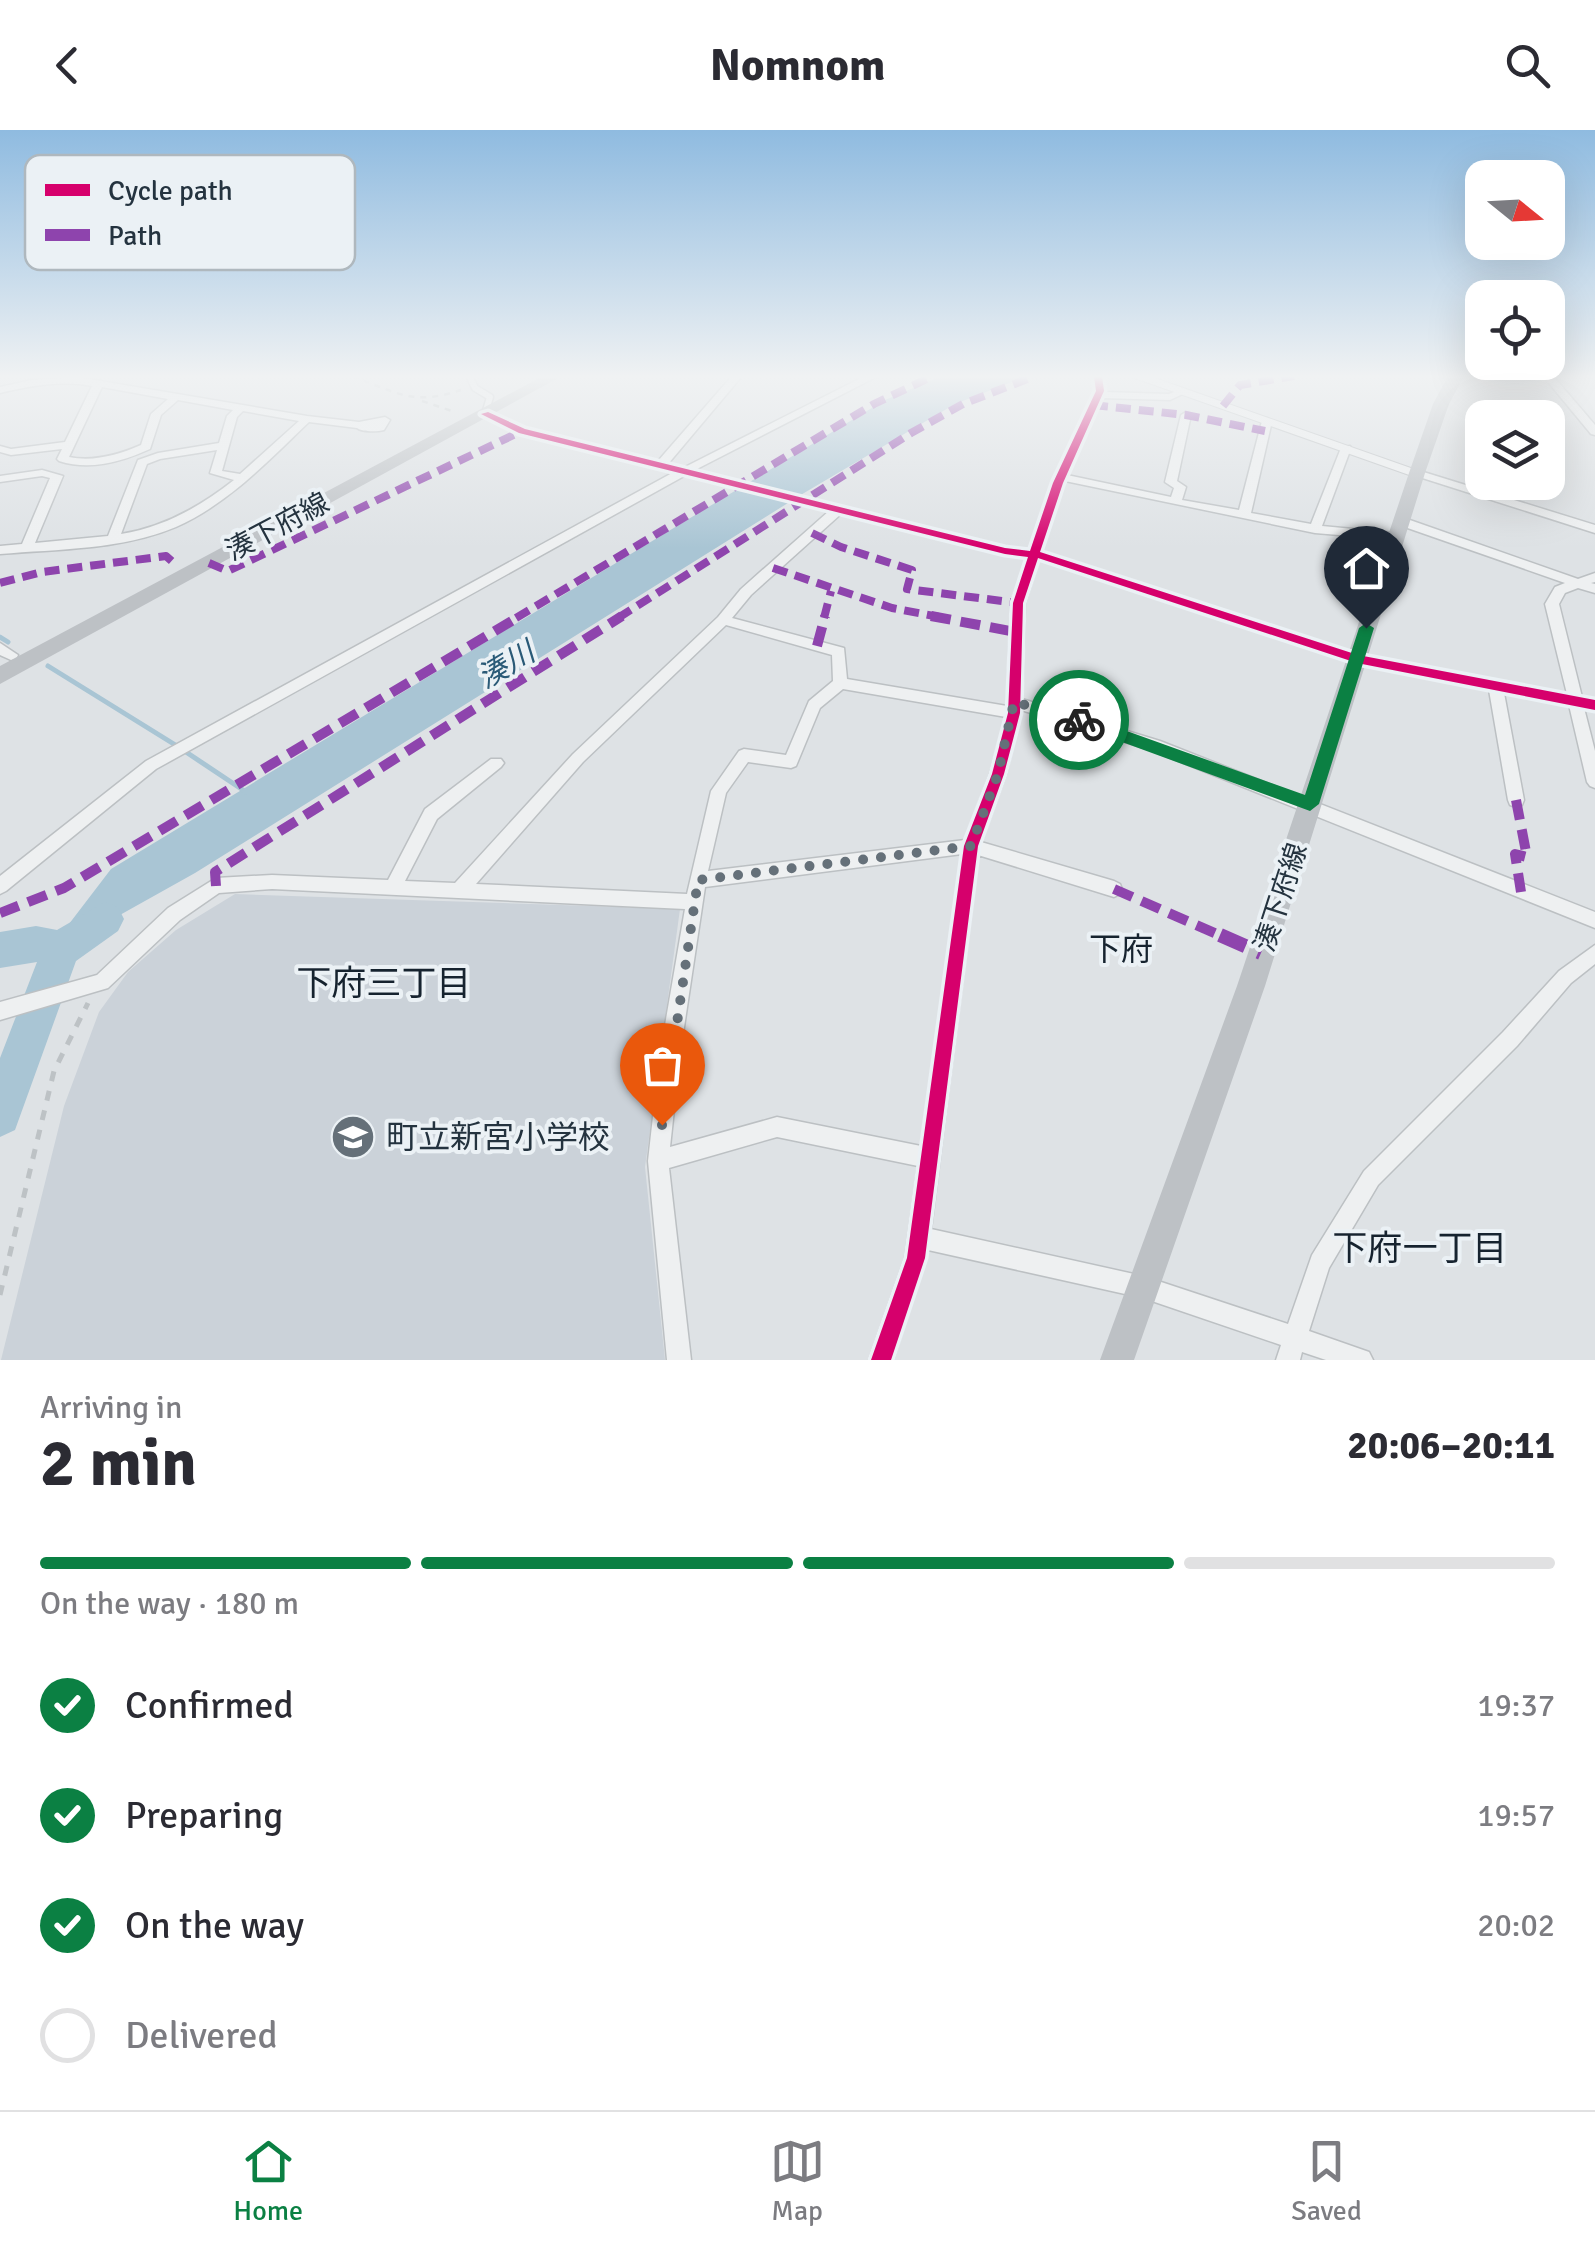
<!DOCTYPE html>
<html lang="en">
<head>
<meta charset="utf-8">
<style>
  :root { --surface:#fff; --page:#f7f7f7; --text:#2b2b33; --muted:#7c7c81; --line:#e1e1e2; --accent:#0b8043 }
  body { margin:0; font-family:Signika,"Noto Sans JP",sans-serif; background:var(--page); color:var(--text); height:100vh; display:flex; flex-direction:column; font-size:38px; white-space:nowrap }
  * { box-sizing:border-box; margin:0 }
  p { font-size:32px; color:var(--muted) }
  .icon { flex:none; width:55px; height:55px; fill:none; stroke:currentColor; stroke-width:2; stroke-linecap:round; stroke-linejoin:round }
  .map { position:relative; height:1230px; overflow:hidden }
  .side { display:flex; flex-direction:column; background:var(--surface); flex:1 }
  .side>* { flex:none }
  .needle { width:65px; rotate:108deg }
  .controls { position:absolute; left:1465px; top:30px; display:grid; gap:20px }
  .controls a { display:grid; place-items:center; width:100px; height:100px; border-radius:20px; background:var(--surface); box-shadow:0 10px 40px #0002; font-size:50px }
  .pin { position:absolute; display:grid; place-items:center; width:85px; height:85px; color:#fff; margin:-102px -42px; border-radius:50% 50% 50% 0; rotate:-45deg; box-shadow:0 0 10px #0007 }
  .pin .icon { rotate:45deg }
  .courier { position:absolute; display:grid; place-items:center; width:100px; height:100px; margin:-50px; border:8px solid #0b8043; border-radius:50%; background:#fff; color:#222; box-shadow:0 2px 12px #0007 }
  .summary em { font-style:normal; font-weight:700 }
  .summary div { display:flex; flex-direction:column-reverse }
  .summary { display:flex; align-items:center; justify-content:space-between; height:170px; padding:0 40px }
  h1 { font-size:65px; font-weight:700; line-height:75px }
  .bar { display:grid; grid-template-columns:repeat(4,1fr); gap:15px 10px; align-content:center; height:120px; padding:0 40px }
  .bar i { height:12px; border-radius:8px; background:var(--line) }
  .bar .current { background:var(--accent) }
  .bar p { grid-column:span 4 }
  ol { padding:0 40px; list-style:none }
  li { display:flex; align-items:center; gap:30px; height:110px }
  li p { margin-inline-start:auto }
  li .icon { padding:10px; border-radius:50%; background:var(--accent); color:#fff; stroke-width:4 }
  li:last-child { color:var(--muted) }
  li i { width:55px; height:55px; border:5px solid var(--line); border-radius:50% }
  header { display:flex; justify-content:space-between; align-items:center; height:130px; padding:0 40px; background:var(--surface); font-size:45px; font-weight:700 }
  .tab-bar { display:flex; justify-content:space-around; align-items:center; height:140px; border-top:2px solid var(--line); background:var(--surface); font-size:28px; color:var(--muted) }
  .tab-bar a { display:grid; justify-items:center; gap:5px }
  .tab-bar .current { color:var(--accent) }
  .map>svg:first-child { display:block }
  .built { fill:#cbd2d9 }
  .water { fill:#a9c5d4 }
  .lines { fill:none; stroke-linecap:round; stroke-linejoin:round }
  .stream { stroke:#a9c5d4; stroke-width:5 }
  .river { fill:#a9c5d4; fill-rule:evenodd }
  .service-casing { stroke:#bcc0c3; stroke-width:9 }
  .minor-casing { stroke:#bcc0c3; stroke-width:3 }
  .tertiary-casing { stroke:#bcc0c3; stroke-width:2 }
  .path-far1 { stroke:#bdc2c5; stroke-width:2.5; stroke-dasharray:6 6; stroke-linecap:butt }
  .path { stroke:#bdc2c5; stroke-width:5; stroke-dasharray:10 10; stroke-linecap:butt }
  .service { stroke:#eef0f1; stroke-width:6 }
  .minor { fill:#eef0f1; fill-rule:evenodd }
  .tertiary { fill:#eef0f1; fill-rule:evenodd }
  .secondary { fill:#bdc1c5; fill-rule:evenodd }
  .quiet-far2 { stroke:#8e44ad; stroke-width:8; stroke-dasharray:15 8; stroke-linecap:butt }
  .quiet-far1 { stroke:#8e44ad; stroke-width:10; stroke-dasharray:20 10; stroke-linecap:butt }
  .quiet { stroke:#8e44ad; stroke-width:14; stroke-dasharray:28 14; stroke-linecap:butt }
  .cycleway-casing { stroke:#ebf1f5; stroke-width:7 }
  .cycleway { fill:#d6006c; fill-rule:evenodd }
  .route { fill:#0b8043 }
  .done { stroke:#657079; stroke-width:10; stroke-dasharray:0 18 }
  .labels { text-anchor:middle; stroke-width:8; stroke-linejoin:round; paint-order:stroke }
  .street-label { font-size:28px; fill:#24333f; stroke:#ebf1f5 }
  .water-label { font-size:30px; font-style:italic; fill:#2a5a77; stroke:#ebf1f5 }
  .quarter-label { font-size:32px; fill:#16232f; stroke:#ebf1f5 }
  .near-poi-label { font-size:32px; fill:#24333f; stroke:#ebf1f5; text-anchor:start }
  .near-neighbourhood-label { font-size:35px; fill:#16232f; stroke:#ebf1f5 }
  .key { fill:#ebf1f5; stroke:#afb8be; stroke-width:2.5 }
  .key-label { font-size:28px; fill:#24333f }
</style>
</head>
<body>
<header><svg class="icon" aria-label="back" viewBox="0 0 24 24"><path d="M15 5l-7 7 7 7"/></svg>Nomnom<svg class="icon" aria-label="search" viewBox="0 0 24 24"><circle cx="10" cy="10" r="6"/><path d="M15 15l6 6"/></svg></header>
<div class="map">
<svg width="1595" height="1230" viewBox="0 0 1595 1230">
  <rect width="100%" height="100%" fill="#dee2e5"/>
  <!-- built -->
  <path class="built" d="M 235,764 L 680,779 L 645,1037 L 665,1230 L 1,1230 L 64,976 L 99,882 L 128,842 L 176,800 Z"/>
  <!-- water -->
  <path class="water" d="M 942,246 L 1027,246 L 955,274 L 804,363 L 195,743 L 43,828 L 111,739 L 809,316 L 885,270 Z"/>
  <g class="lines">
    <!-- stream -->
    <g class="stream">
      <path d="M 0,507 L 8,512"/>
      <path d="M 48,536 L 177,616"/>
      <path d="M 186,622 L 246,662"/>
    </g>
    <!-- river -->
    <path class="river" d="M 105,772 L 118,777 L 124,789 L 118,801 L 76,831 L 15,1000 L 0,1007 L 0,928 L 37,832 L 0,838 L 0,802 L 36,796 L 57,800 Z"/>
    <!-- service casing -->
    <g class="service-casing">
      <path id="service" d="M 469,246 L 475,258 L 490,267 L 485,284"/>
    </g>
    <!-- minor casing -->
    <g class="minor-casing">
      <g id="minor">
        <path d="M 732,246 L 742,246 L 668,334 L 683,338 L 865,246 L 878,246 L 695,340 L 1005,417 L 1030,420 L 1052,353 L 1095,261 L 1093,246 L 1103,246 L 1105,262 L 1169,264 L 1182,259 L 1187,262 L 1170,270 L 1102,268 L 1067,345 L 1171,367 L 1174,358 L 1165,352 L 1181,285 L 1186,282 L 1191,285 L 1177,351 L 1186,357 L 1182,370 L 1239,380 L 1262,291 L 1267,288 L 1272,291 L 1251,383 L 1311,394 L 1341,318 L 1350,316 L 1351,318 L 1322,396 L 1395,403 L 1401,407 L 1399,410 L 1315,403 L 1065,351 L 1041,421 L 1358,524 L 1567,564 L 1545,474 L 1555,457 L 1565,453 L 1399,395 L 1399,389 L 1407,389 L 1578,449 L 1595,443 L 1595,452 L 1591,453 L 1595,454 L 1595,463 L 1578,458 L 1565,463 L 1559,474 L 1582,567 L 1595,570 L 1595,580 L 1584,578 L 1595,621 L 1595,658 L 1590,656 L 1587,652 L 1569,575 L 1504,563 L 1524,670 L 1522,675 L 1516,677 L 1510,675 L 1508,670 L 1489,560 L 1357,534 L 1046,430 L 1039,429 L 1025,473 L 1022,569 L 1160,611 L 1595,782 L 1595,798 L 1151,620 L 1021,580 L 1006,644 L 981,712 L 1114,751 L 1120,754 L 1122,759 L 1120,764 L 1114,767 L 978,725 L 931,1099 L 1143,1146 L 1288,1194 L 1312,1125 L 1364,1041 L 1503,902 L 1559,841 L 1595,815 L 1595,834 L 1571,853 L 1517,916 L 1378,1055 L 1329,1138 L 1309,1201 L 1369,1222 L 1373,1230 L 1326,1230 L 1302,1222 L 1300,1230 L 1276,1230 L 1281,1215 L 1143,1168 L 928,1120 L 893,1230 L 869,1230 L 905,1128 L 918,1036 L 777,1007 L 669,1038 L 691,1230 L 667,1230 L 648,1031 L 660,924 L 685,779 L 272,759 L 219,763 L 180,790 L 108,858 L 0,890 L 0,872 L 97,845 L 168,778 L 216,748 L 272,745 L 388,750 L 425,679 L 491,629 L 501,629 L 504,633 L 501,637 L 437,689 L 405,751 L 455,753 L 573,624 L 718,487 L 741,459 L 829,381 L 686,345 L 156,639 L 6,761 L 0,764 L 0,746 L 146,631 L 674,342 L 518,303 L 481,286 L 481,282 L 489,282 L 526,299 L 658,331 ZM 841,384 L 1005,425 L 1027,428 L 1011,473 L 1007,576 L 847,549 L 844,518 L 732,488 L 751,465 ZM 726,495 L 832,525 L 833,551 L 809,571 L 786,625 L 744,619 L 739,621 L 711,661 L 687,764 L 476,754 L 583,632 ZM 843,559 L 1006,587 L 990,644 L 965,710 L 708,741 L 726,663 L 748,632 L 791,638 L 796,636 L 820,578 ZM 962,724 L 921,1016 L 777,987 L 670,1017 L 680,924 L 705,757 Z"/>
        <path d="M 1543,246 L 1553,246 L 1595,295 L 1595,305 L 1591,304 Z"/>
        <path d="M 77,247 L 307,286 L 359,292 L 385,287 L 390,290 L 384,300 C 377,302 362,302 357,298 L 309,292 C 268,331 228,374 176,397 C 122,420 58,419 0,424 L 0,416 L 22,414 L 50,348 L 42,346 L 0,352 L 0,346 L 42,340 L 63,346 L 35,413 L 108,406 L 138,330 L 158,323 L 219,313 L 227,286 L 233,280 L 178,270 L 161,285 L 150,319 C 121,332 90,341 59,331 L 57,329 L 62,319 L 11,325 L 0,322 L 0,316 L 11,319 L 65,312 L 92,256 C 61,250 30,256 0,263 L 0,257 L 32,250 ZM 102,257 L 168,269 L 151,284 L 141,315 C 118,325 94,332 69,327 ZM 243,281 L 299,291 L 240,344 L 222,341 L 237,287 ZM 217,320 L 210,343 L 234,350 C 200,377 164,397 121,404 L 147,334 L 160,329 Z"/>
        <path d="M 1417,340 L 1595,395 L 1595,403 L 1413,345 L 1411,343 Z"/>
        <path d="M 0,513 L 18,525 L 16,529 L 11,530 L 0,525 Z"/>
      </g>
    </g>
    <!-- tertiary casing -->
    <g class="tertiary-casing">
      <path id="tertiary" d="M 1129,246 L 1149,246 L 1425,343 L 1422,346 L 1412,346 Z"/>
    </g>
    <!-- path-far1 -->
    <g class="path-far1">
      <path d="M 352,246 C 398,263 412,276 461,260"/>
      <path d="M 422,271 L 455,282"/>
    </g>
    <!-- path -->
    <path class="path" d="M 0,1165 L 54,941 L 88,873"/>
    <!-- service -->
    <use href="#service" class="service"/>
    <!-- minor -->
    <use href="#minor" class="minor"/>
    <!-- tertiary -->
    <use href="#tertiary" class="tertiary"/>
    <!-- secondary -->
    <g class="secondary">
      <path d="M 543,246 L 562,246 L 0,554 L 0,536 Z"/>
      <path d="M 1448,246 L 1464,246 L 1449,274 L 1425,343 L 1265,856 L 1134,1230 L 1100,1230 L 1237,856 L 1409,343 L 1433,274 Z"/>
    </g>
    <!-- quiet-far2 -->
    <g class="quiet-far2">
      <path d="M 1093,275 L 1186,285 L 1265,301"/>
      <path d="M 1223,276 L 1240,255 L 1294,246"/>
      <path d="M 812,403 L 841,417 L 912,440 L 907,459 L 1018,473"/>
      <path d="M 209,433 L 228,441 L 522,301"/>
      <path d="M 773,438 L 892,478 L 944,488"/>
      <path d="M 0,453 L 42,442 L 166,426 L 177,436"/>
      <path d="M 516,488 L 874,274 L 933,246"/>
      <path d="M 618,488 L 911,303 L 963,274 L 1035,246"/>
      <path d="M 824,488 L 831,461"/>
    </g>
    <!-- quiet-far1 -->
    <g class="quiet-far1">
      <path d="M 931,486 L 1016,502"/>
      <path d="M 817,516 L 825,486"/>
      <path d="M 1516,670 L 1527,727 L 1515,724 L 1521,762"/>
      <path d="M 216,756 L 215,742 L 622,486"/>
      <path d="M 1114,759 L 1226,808"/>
      <path d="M 0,783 L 64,758 L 520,486"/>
    </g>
    <!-- quiet -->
    <path class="quiet" d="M 1220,805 L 1261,823"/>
    <!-- cycleway casing -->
    <g class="cycleway-casing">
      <path id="cycleway" d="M 1094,246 L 1102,246 L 1104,261 L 1063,353 L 1040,422 L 1358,525 L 1595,570 L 1595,580 L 1357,533 L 1038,428 L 1023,473 L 1020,583 L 1004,644 L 978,716 L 925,1128 L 891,1230 L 871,1230 L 907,1128 L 964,716 L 992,644 L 1008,583 L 1013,473 L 1028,427 L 1005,424 L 519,303 L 481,284 L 488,282 L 525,299 L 1005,418 L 1030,421 L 1053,353 L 1096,261 Z"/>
    </g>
    <!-- cycleway -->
    <use href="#cycleway" class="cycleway"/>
  </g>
  <!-- sky -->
  <linearGradient id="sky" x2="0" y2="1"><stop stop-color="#8fbbe0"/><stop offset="0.59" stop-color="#f0f2f3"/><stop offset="1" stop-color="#f0f2f3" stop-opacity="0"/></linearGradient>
  <rect width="1595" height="418" fill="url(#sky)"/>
  <!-- route -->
  <path class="route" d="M 1366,493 L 1374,498 L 1319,674 L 1310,681 L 1073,594 L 1071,590 L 1073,586 L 1085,586 L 1305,665 L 1359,498 Z"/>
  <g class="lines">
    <!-- done -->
    <path class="done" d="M 662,995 L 698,750 L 971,716 L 998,644 L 1014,572 L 1079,590"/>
  </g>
  <!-- icons -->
  <defs>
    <g id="school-disc" transform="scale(2.25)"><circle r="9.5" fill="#657079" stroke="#ebf1f5"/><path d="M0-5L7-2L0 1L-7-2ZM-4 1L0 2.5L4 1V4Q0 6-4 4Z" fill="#fff"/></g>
  </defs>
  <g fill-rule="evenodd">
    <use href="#school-disc" x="353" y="1007"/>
  </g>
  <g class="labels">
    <!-- street labels -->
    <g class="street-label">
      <text transform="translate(277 396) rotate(-28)" y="10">湊下府線</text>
      <text transform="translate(1280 767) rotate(-72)" y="10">湊下府線</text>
    </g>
    <!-- water labels -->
    <g class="water-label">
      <text transform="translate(506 535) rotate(-31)" y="10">湊川</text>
    </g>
    <!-- quarter labels -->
    <g class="quarter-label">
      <text x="1121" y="830">下府</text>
    </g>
    <!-- near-poi labels -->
    <g class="near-poi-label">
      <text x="386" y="1018">町立新宮小学校</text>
    </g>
    <!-- near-neighbourhood labels -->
    <g class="near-neighbourhood-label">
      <text x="384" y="865">下府三丁目</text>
      <text x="1420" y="1130">下府一丁目</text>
    </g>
  </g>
  <!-- legend -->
  <rect x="25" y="25" width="330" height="115" rx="15" class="key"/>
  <rect x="45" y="54" width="45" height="12" fill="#d6006c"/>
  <rect x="45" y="99" width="45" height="12" fill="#8e44ad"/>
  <g class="key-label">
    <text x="108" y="70">Cycle path</text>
    <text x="108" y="115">Path</text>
  </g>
</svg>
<div class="controls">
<a><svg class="needle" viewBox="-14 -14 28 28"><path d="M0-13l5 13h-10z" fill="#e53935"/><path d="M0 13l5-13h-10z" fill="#7c7c81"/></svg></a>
<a><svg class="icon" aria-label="locate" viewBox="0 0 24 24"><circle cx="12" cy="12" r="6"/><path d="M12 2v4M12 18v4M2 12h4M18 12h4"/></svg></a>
<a><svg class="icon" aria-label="layers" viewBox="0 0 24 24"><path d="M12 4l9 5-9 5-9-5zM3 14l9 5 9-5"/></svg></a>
</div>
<div class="pin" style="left:662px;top:995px;background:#ea580c"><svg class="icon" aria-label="bag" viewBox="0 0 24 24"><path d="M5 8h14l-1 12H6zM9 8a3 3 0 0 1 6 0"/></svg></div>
<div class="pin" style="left:1366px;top:498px;background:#1f2937"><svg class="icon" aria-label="home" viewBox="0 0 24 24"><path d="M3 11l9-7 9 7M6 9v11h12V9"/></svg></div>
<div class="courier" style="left:1079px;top:590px"><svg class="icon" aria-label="bike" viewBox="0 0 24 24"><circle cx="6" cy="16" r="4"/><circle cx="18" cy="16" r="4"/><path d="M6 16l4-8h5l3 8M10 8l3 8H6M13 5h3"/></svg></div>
</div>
<section class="side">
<div class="summary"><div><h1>2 min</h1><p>Arriving in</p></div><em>20:06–20:11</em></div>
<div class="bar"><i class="current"></i><i class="current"></i><i class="current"></i><i></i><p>On the way · 180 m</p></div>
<ol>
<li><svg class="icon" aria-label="check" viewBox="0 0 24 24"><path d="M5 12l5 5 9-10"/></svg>Confirmed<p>19:37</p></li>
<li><svg class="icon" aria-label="check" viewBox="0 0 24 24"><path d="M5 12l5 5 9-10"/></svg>Preparing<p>19:57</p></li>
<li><svg class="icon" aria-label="check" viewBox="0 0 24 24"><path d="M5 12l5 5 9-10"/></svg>On the way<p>20:02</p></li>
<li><i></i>Delivered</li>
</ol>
</section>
<nav class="tab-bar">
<a class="current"><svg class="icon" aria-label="home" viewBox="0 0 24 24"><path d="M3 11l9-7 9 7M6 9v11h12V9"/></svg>Home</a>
<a><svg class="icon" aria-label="map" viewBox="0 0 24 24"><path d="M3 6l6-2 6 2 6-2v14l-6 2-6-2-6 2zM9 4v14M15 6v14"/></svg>Map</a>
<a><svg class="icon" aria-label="saved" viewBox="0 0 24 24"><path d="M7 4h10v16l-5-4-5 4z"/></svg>Saved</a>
</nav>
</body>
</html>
